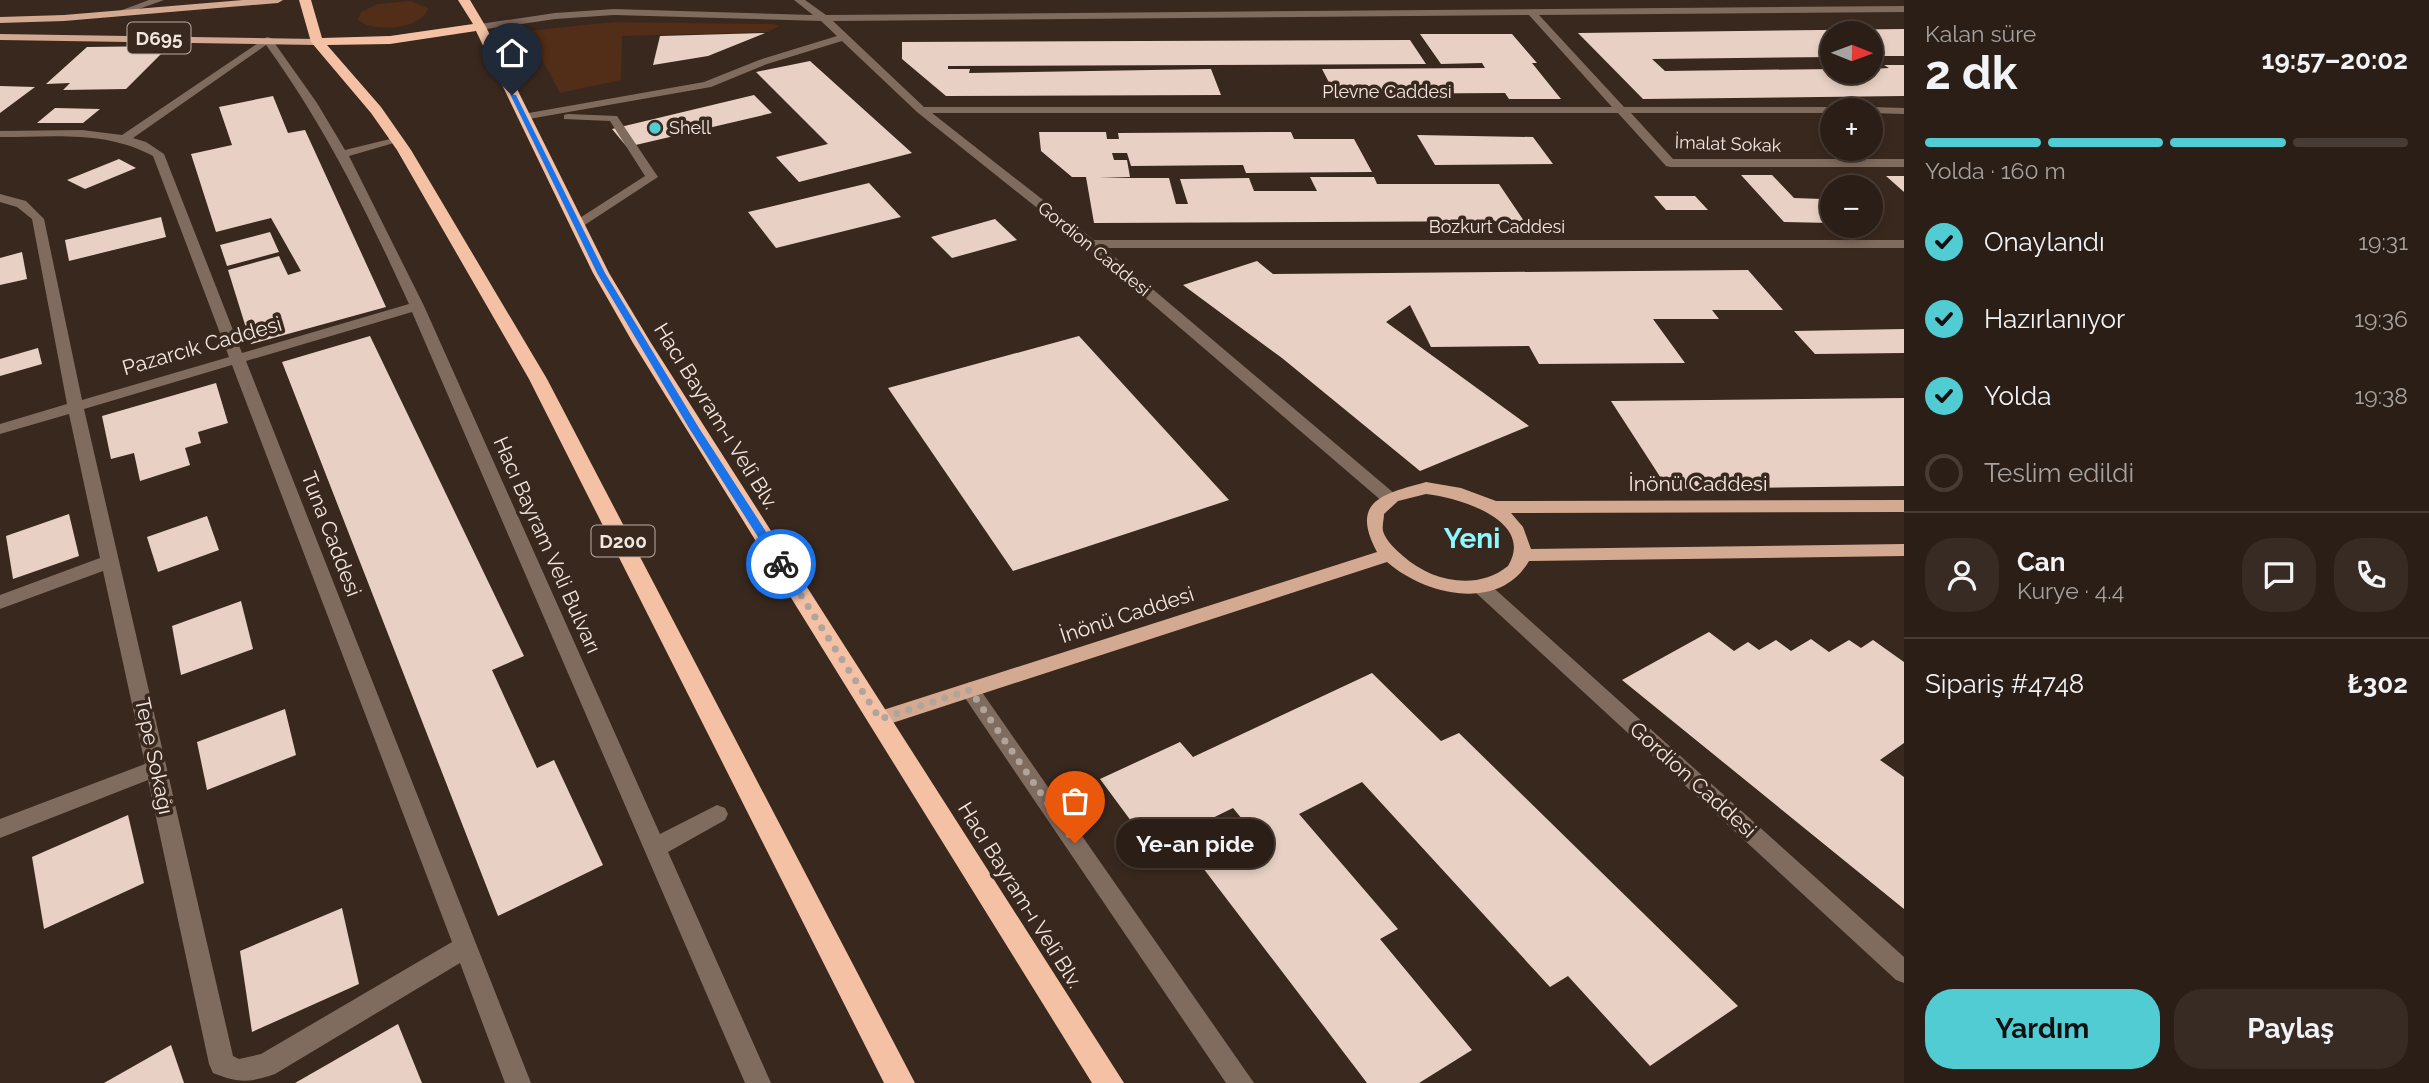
<!DOCTYPE html>
<html lang="tr">
<head>
<meta charset="utf-8">
<style>
  :root { --surface:#2b1e16; --page:#372b23; --text:#f1f3f6; --muted:#a6a2a1; --line:#473c35; --accent:#51ccd3 }
  body { margin:0; font-family:Raleway,sans-serif; background:var(--page); color:var(--text); height:100vh; display:flex; flex-direction:column; font-size:26px; white-space:nowrap }
  * { box-sizing:border-box; margin:0 }
  p { font-size:23px; color:var(--muted) }
  .icon { flex:none; width:38px; height:38px; fill:none; stroke:currentColor; stroke-width:2; stroke-linecap:round; stroke-linejoin:round }
  .map { position:relative; flex:1; overflow:hidden }
  .sheet { display:flex; flex-direction:column; background:var(--surface); width:525px }
  .sheet>* { flex:none }
  .needle { width:46px; rotate:91deg }
  .buttons { position:absolute; left:1820px; top:21px; display:grid; gap:14px }
  .buttons a { display:grid; place-items:center; width:63px; height:63px; border-radius:50%; background:var(--surface); box-shadow:0 4px 10px #0003,0 0 0 2px var(--line); font-size:35px }
  .pin { position:absolute; display:grid; place-items:center; width:60px; height:60px; color:#fff; margin:-72px -30px; border-radius:50% 50% 50% 0; rotate:-45deg; box-shadow:0 0 7px #0007 }
  .pin .icon { rotate:45deg }
  .courier { position:absolute; display:grid; place-items:center; width:70px; height:70px; margin:-35px; border:5px solid #1a73e8; border-radius:50%; background:#fff; color:#222; box-shadow:0 2px 9px #0007 }
  .bubble { position:absolute; height:49px; border-radius:24px; background:var(--surface); box-shadow:0 4px 10px #0003,0 0 0 2px var(--line); font-size:23px; font-weight:700; line-height:49px; text-align:center }
  .headline em { font-style:normal; font-weight:700 }
  .headline div { display:flex; flex-direction:column-reverse }
  .headline { display:flex; align-items:center; justify-content:space-between; height:119px; padding:0 21px }
  h1 { font-size:46px; font-weight:700; line-height:52px }
  .bar { display:grid; grid-template-columns:repeat(4,1fr); gap:10px 7px; align-content:center; height:84px; padding:0 21px }
  .bar i { height:9px; border-radius:5px; background:var(--line) }
  .bar .current { background:var(--accent) }
  .bar p { grid-column:span 4 }
  .line { display:flex; align-items:center; gap:18px; padding:0 21px; border-top:2px solid var(--line) }
  .line div { flex:1 }
  .round { display:grid; place-items:center; flex:none; width:74px; height:74px; border-radius:28px; background:var(--page) }
  ol { padding:0 21px; list-style:none }
  li { display:flex; align-items:center; gap:21px; height:77px }
  li p { margin-inline-start:auto }
  li .icon { padding:7px; border-radius:50%; background:var(--accent); color:#111; stroke-width:4 }
  li:last-child { color:var(--muted) }
  li i { width:38px; height:38px; border:4px solid var(--line); border-radius:50% }
  .button { display:flex; gap:14px; margin-top:auto; padding:14px 21px }
  .button a { flex:1; height:80px; border-radius:28px; background:var(--accent); color:#111; font-size:28px; font-weight:700; line-height:80px; text-align:center }
  .button a+a { background:var(--page); color:var(--text) }
  main { display:flex; flex:1; min-height:0 }
  .map>svg:first-child { display:block }
  .green { fill:#522d17 }
  .building { fill:#e8d1c4 }
  .lines { fill:none; stroke-linecap:round; stroke-linejoin:round }
  .minor { fill:#806b5f; fill-rule:evenodd }
  .major { fill:#d4a991; fill-rule:evenodd }
  .highway { fill:#f5c1a4; fill-rule:evenodd }
  .route { fill:#1a73e8 }
  .done { stroke:#b1a49c; stroke-width:7; stroke-dasharray:0 12.6 }
  .poi-dot { fill:#51ccd3; stroke:#39281e; stroke-width:2.5 }
  .labels { text-anchor:middle; stroke-width:7; stroke-linejoin:round; paint-order:stroke }
  .far-street-label { font-size:18px; fill:#f2e7e0; stroke:#39281e }
  .far-poi-label { font-size:18px; fill:#f2e7e0; stroke:#39281e; text-anchor:start }
  .shield { fill:#39281e; stroke:#baaea6; stroke-width:2 }
  .shield-label { font-size:19px; font-weight:bold; fill:#f2e7e0 }
  .street-label { font-size:21px; fill:#f2e7e0; stroke:#39281e }
  .district-label { font-size:28px; font-weight:bold; fill:#8df8ff; stroke:#39281e }
</style>
</head>
<body>
<main>
<div class="map">
<svg width="1904" height="1083" viewBox="0 0 1904 1083">
  <rect width="100%" height="100%" fill="#39281e"/>
  <!-- green -->
  <g class="green">
    <path d="M 410,1 L 428,8 C 422,30 373,33 358,20 L 361,12 L 378,4 Z"/>
    <path d="M 614,22 L 773,24 L 779,26 L 768,32 L 622,36 L 621,80 L 560,93 L 527,31 Z"/>
  </g>
  <!-- building -->
  <g class="building">
    <path d="M 1904,29 L 1904,56 L 1871,56 L 1871,33 L 1832,33 L 1832,57 L 1652,59 L 1665,71 L 1832,69 L 1832,72 L 1871,72 L 1871,69 L 1889,68 L 1884,65 L 1904,65 L 1904,96 L 1643,99 L 1578,33 Z"/>
    <path d="M 765,33 L 708,56 L 653,65 L 660,36 Z"/>
    <path d="M 1420,34 L 1512,34 L 1537,63 L 1532,63 L 1561,99 L 1509,99 L 1505,93 L 1335,94 L 1322,69 L 1485,68 L 1482,63 L 1441,64 Z"/>
    <path d="M 1410,40 L 1426,64 L 948,66 L 948,69 L 970,69 L 969,73 L 1211,69 L 1221,95 L 946,96 L 902,59 L 902,42 Z"/>
    <path d="M 169,46 L 126,89 L 63,90 L 70,83 L 46,84 L 87,47 Z"/>
    <path d="M 810,61 L 912,153 L 799,182 L 776,157 L 828,144 L 756,72 Z"/>
    <path d="M 0,86 L 35,87 L 0,113 Z"/>
    <path d="M 754,95 L 772,113 L 627,147 L 612,129 Z"/>
    <path d="M 273,96 L 288,133 L 305,130 L 386,307 L 251,344 L 228,270 L 279,256 L 288,275 L 301,271 L 271,218 L 216,232 L 191,154 L 232,145 L 219,107 Z"/>
    <path d="M 55,108 L 100,109 L 83,123 L 37,123 Z"/>
    <path d="M 1039,132 L 1106,132 L 1107,139 L 1119,139 L 1118,133 L 1291,132 L 1294,139 L 1354,139 L 1372,172 L 1246,173 L 1243,165 L 1131,166 L 1127,153 L 1112,153 L 1114,160 L 1127,160 L 1130,177 L 1099,178 L 1169,178 L 1176,204 L 1188,204 L 1180,179 L 1249,178 L 1254,191 L 1317,191 L 1310,177 L 1374,177 L 1377,184 L 1499,184 L 1524,221 L 1094,223 L 1086,177 L 1072,177 L 1041,151 Z"/>
    <path d="M 1417,135 L 1533,137 L 1553,164 L 1435,165 Z"/>
    <path d="M 119,159 L 136,168 L 85,189 L 67,180 Z"/>
    <path d="M 1741,175 L 1772,175 L 1794,198 L 1822,199 L 1832,209 L 1832,223 L 1784,222 Z"/>
    <path d="M 1886,176 L 1904,176 L 1904,192 Z"/>
    <path d="M 869,183 L 901,217 L 776,248 L 748,212 Z"/>
    <path d="M 1654,196 L 1695,196 L 1708,210 L 1666,210 Z"/>
    <path d="M 161,217 L 166,237 L 69,261 L 65,240 Z"/>
    <path d="M 995,219 L 1017,240 L 952,258 L 931,237 Z"/>
    <path d="M 270,232 L 279,252 L 227,266 L 220,245 Z"/>
    <path d="M 22,252 L 27,279 L 0,285 L 0,258 Z"/>
    <path d="M 1257,261 L 1273,274 L 1748,270 L 1783,310 L 1712,310 L 1719,319 L 1653,319 L 1685,363 L 1539,364 L 1529,346 L 1431,347 L 1410,305 L 1386,322 L 1529,426 L 1420,471 L 1282,358 L 1183,285 Z"/>
    <path d="M 1904,329 L 1904,353 L 1815,354 L 1794,331 Z"/>
    <path d="M 370,336 L 524,656 L 492,670 L 537,768 L 554,760 L 603,865 L 498,916 L 282,362 Z"/>
    <path d="M 1079,336 L 1229,500 L 1013,571 L 888,388 Z"/>
    <path d="M 38,348 L 42,364 L 0,376 L 0,359 Z"/>
    <path d="M 216,383 L 228,423 L 198,432 L 201,443 L 185,448 L 190,465 L 140,481 L 134,453 L 111,459 L 102,416 Z"/>
    <path d="M 1904,398 L 1904,486 L 1668,489 L 1611,401 Z"/>
    <path d="M 69,514 L 79,556 L 13,579 L 6,536 Z"/>
    <path d="M 207,516 L 219,550 L 158,572 L 147,537 Z"/>
    <path d="M 241,601 L 253,649 L 181,675 L 172,626 Z"/>
    <path d="M 1709,632 L 1734,651 L 1748,642 L 1759,650 L 1776,640 L 1791,651 L 1811,639 L 1829,652 L 1849,640 L 1861,648 L 1873,640 L 1904,662 L 1904,743 L 1880,760 L 1904,777 L 1904,909 L 1622,680 Z"/>
    <path d="M 1372,673 L 1441,741 L 1459,733 L 1738,1006 L 1650,1066 L 1568,976 L 1550,987 L 1362,782 L 1299,814 L 1398,929 L 1380,939 L 1472,1050 L 1419,1083 L 1367,1083 L 1200,864 L 1256,836 L 1233,808 L 1151,848 L 1100,779 L 1180,742 L 1193,757 Z"/>
    <path d="M 285,709 L 296,755 L 207,790 L 197,742 Z"/>
    <path d="M 128,815 L 144,883 L 44,929 L 32,857 Z"/>
    <path d="M 342,908 L 359,984 L 252,1032 L 240,951 Z"/>
    <path d="M 398,1024 L 422,1083 L 295,1083 Z"/>
    <path d="M 171,1045 L 184,1083 L 104,1083 Z"/>
  </g>
  <g class="lines">
    <!-- minor -->
    <g class="minor">
      <path d="M 149,0 L 164,0 L 122,15 L 114,13 Z"/>
      <path d="M 794,0 L 805,0 L 826,15 L 1904,6 L 1904,12 L 1539,15 L 1624,107 L 1854,107 L 1860,110 L 1832,110 L 1832,113 L 1631,113 L 1673,159 L 1904,159 L 1904,167 L 1670,167 L 1666,166 L 1618,113 L 932,113 L 1094,240 L 1904,240 L 1904,248 L 1104,248 L 1395,494 L 1397,498 L 1395,502 L 1383,502 L 1086,247 L 917,112 L 842,41 L 767,64 L 711,87 L 523,120 L 517,117 L 523,114 L 704,82 L 759,60 L 837,36 L 821,21 L 614,15 L 555,19 L 480,30 L 475,27 L 480,24 L 555,13 L 614,9 L 813,15 ZM 1529,15 L 1612,107 L 924,107 L 833,21 Z"/>
      <path d="M 267,37 L 271,38 L 317,103 L 345,150 L 398,137 L 404,140 L 349,156 L 424,306 L 660,834 L 717,805 L 725,808 L 728,814 L 725,820 L 668,852 L 771,1083 L 745,1083 L 412,312 L 246,361 L 531,1083 L 505,1083 L 460,963 L 275,1074 C 249,1083 238,1083 213,1073 L 209,1064 L 148,780 L 0,838 L 0,819 L 145,764 L 103,571 L 0,609 L 0,595 L 100,558 L 69,414 L 0,434 L 0,424 L 67,404 L 32,219 L 17,207 L 0,202 L 0,194 L 26,201 L 44,219 L 82,400 L 229,357 L 153,156 C 106,130 52,137 0,137 L 0,131 L 82,130 L 122,135 ZM 266,45 C 325,126 368,214 409,304 L 242,353 L 164,154 L 146,142 L 133,138 ZM 232,365 L 452,942 L 261,1054 L 239,1059 L 233,1056 L 84,409 Z"/>
      <path d="M 1871,107 L 1904,108 L 1904,114 L 1871,113 L 1871,110 L 1865,110 Z"/>
      <path d="M 568,114 L 617,116 L 658,177 L 577,230 L 571,226 L 572,223 L 645,176 L 610,121 L 564,119 L 564,115 Z"/>
      <path d="M 1481,580 L 1487,582 L 1904,957 L 1904,983 L 1896,980 L 1475,592 L 1472,587 L 1475,582 Z"/>
      <path d="M 970,682 L 977,685 L 1254,1083 L 1226,1083 L 963,695 L 960,690 L 963,685 Z"/>
    </g>
    <!-- major -->
    <g class="major">
      <path d="M 243,0 L 283,0 L 278,3 L 64,21 L 0,23 L 0,17 L 64,15 Z"/>
      <path d="M 0,34 L 317,39 L 322,42 L 317,45 L 0,40 Z"/>
      <path d="M 1426,482 L 1461,488 L 1496,501 L 1904,500 L 1904,512 L 1511,513 L 1523,527 L 1531,549 L 1904,544 L 1904,556 L 1529,561 C 1499,613 1425,595 1387,562 L 880,727 L 873,725 L 870,719 L 873,713 L 880,711 L 1377,552 C 1349,500 1384,494 1426,482 ZM 1426,494 C 1457,497 1536,520 1508,566 C 1477,591 1432,582 1403,556 C 1396,550 1386,541 1383,531 C 1382,526 1384,519 1384,514 L 1398,501 Z"/>
    </g>
    <!-- highway -->
    <path class="highway" d="M 299,0 L 311,0 L 322,38 L 390,36 L 473,24 L 458,0 L 470,0 L 486,27 L 609,273 L 651,343 L 1124,1083 L 1092,1083 L 633,343 L 593,273 L 476,31 L 390,44 L 327,45 L 381,107 L 411,150 L 547,379 L 915,1083 L 884,1083 L 529,379 L 397,150 L 371,113 L 311,42 Z"/>
  </g>
  <!-- route -->
  <path class="route" d="M 510,94 L 516,95 L 605,273 L 699,428 L 785,561 L 785,567 L 777,567 L 689,428 L 597,273 Z"/>
  <g class="lines">
    <!-- done -->
    <path class="done" d="M 781,564 L 880,719 L 970,690 L 1075,843"/>
  </g>
  <!-- markers -->
  <circle class="poi-dot" cx="655" cy="128" r="7"/>
  <g class="labels">
    <!-- far-street labels -->
    <g class="far-street-label">
      <text x="1387" y="98">Plevne Caddesi</text>
      <text transform="translate(1728 144) rotate(2)" y="6">İmalat Sokak</text>
      <text x="1497" y="233">Bozkurt Caddesi</text>
      <text transform="translate(1094 249) rotate(39)" y="6">Gordion Caddesi</text>
    </g>
    <!-- far-poi labels -->
    <g class="far-poi-label">
      <text x="669" y="134">Shell</text>
    </g>
    <!-- shield labels -->
    <g class="shield">
      <rect x="127.5" y="22.5" width="63" height="31" rx="5"/>
      <rect x="591.5" y="525.5" width="63" height="31" rx="5"/>
    </g>
    <g class="shield-label">
      <text x="159" y="45">D695</text>
      <text x="623" y="548">D200</text>
    </g>
    <!-- street labels -->
    <g class="street-label">
      <text transform="translate(202 346) rotate(-16)" y="7">Pazarcık Caddesi</text>
      <text transform="translate(716 416) rotate(58)" y="7">Hacı Bayram-ı Velî Blv.</text>
      <text x="1698" y="491">İnönü Caddesi</text>
      <text transform="translate(331 534) rotate(69)" y="7">Tuna Caddesi</text>
      <text transform="translate(547 545) rotate(66)" y="7">Hacı Bayram Veli Bulvarı</text>
      <text transform="translate(1127 615) rotate(-18)" y="7">İnönü Caddesi</text>
      <text transform="translate(154 756) rotate(78)" y="7">Tepe Sokağı</text>
      <text transform="translate(1693 780) rotate(42)" y="7">Gordion Caddesi</text>
      <text transform="translate(1020 895) rotate(58)" y="7">Hacı Bayram-ı Velî Blv.</text>
    </g>
    <!-- district labels -->
    <g class="district-label">
      <text x="1472" y="548">Yeni</text>
    </g>
  </g>
</svg>
<div class="buttons">
<a><svg class="needle" viewBox="-14 -14 28 28"><path d="M0-13l5 13h-10z" fill="#e53935"/><path d="M0 13l5-13h-10z" fill="#a6a2a1"/></svg></a>
<a>+</a>
<a>−</a>
</div>
<div class="pin" style="left:1075px;top:843px;background:#ea580c"><svg class="icon" aria-label="bag" viewBox="0 0 24 24"><path d="M5 8h14l-1 12H6zM9 8a3 3 0 0 1 6 0"/></svg></div>
<div class="pin" style="left:512px;top:95px;background:#1f2937"><svg class="icon" aria-label="home" viewBox="0 0 24 24"><path d="M3 11l9-7 9 7M6 9v11h12V9"/></svg></div>
<div class="courier" style="left:781px;top:564px"><svg class="icon" aria-label="bike" viewBox="0 0 24 24"><circle cx="6" cy="16" r="4"/><circle cx="18" cy="16" r="4"/><path d="M6 16l4-8h5l3 8M10 8l3 8H6M13 5h3"/></svg></div>
<div class="bubble" style="left:1116px;top:819px;width:158px">Ye-an pide</div>
</div>
<section class="sheet">
<div class="headline"><div><h1>2 dk</h1><p>Kalan süre</p></div><em>19:57–20:02</em></div>
<div class="bar"><i class="current"></i><i class="current"></i><i class="current"></i><i></i><p>Yolda · 160 m</p></div>
<ol>
<li><svg class="icon" aria-label="check" viewBox="0 0 24 24"><path d="M5 12l5 5 9-10"/></svg>Onaylandı<p>19:31</p></li>
<li><svg class="icon" aria-label="check" viewBox="0 0 24 24"><path d="M5 12l5 5 9-10"/></svg>Hazırlanıyor<p>19:36</p></li>
<li><svg class="icon" aria-label="check" viewBox="0 0 24 24"><path d="M5 12l5 5 9-10"/></svg>Yolda<p>19:38</p></li>
<li><i></i>Teslim edildi</li>
</ol>
<div class="line" style="height:126px"><a class="round"><svg class="icon" aria-label="person" viewBox="0 0 24 24"><circle cx="12" cy="8" r="4"/><path d="M4 21q1-7 8-7t8 7"/></svg></a><div><b>Can</b><p>Kurye · 4.4</p></div><a class="round"><svg class="icon" aria-label="chat" viewBox="0 0 24 24"><path d="M4 5h16v11H9l-5 4z"/></svg></a><a class="round"><svg class="icon" aria-label="phone" viewBox="0 0 24 24"><path d="M5 4h4l2 5-3 2q2 4 5 5l2-3 5 2v4C11 20 4 13 5 4z"/></svg></a></div>
<div class="line" style="height:91px"><div>Sipariş #4748</div><b>₺302</b></div>
<div class="button"><a>Yardım</a><a>Paylaş</a></div>
</section>
</main>
</body>
</html>
